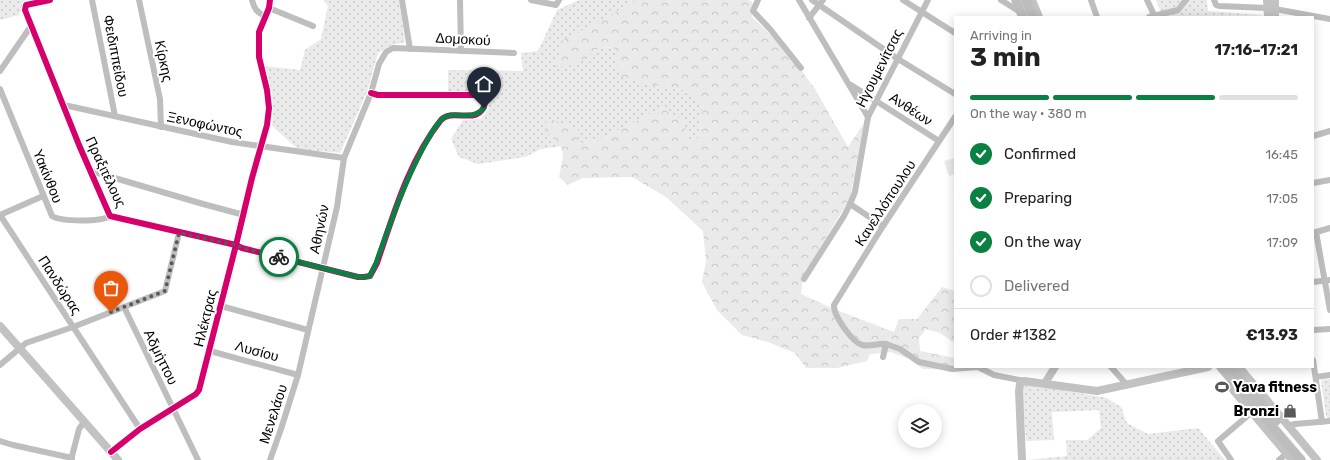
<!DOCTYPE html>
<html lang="en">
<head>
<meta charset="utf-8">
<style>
  :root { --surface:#fff; --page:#f6f6f6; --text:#222; --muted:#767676; --line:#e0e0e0; --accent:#0b8043 }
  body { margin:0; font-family:Rubik,sans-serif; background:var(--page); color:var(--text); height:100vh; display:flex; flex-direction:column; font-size:15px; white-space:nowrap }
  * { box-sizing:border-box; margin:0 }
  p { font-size:13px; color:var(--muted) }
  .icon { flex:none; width:22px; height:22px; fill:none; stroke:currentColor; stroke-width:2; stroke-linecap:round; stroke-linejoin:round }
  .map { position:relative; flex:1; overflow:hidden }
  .panel { position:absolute; left:954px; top:16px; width:360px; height:352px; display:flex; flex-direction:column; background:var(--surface); border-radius:0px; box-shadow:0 2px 10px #0003 }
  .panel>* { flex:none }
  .fabs { position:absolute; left:898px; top:404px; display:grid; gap:8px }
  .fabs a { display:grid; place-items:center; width:44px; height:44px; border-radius:50%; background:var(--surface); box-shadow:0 2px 10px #0003; font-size:20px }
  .pin { position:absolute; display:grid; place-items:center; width:34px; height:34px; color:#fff; margin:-41px -17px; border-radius:50% 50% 50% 0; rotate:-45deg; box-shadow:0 0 4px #0007 }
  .pin .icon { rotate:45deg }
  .courier { position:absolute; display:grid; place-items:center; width:40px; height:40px; margin:-20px; border:3px solid #0b8043; border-radius:50%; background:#fff; color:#222; box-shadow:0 1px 5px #0007 }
  .head em { font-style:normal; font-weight:700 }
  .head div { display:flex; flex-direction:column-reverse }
  .head { display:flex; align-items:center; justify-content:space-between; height:68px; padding:0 16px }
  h1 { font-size:26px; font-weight:700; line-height:30px }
  .bar { display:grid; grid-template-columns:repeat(4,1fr); gap:6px 4px; align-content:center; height:48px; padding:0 16px }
  .bar i { height:5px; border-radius:3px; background:var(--line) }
  .bar .selected { background:var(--accent) }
  .bar p { grid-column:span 4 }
  .line { display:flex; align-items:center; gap:10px; padding:0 16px; border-top:1px solid var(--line) }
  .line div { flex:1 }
  ol { padding:0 16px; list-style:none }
  li { display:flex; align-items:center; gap:12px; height:44px }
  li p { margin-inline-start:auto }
  li .icon { padding:4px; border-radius:50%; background:var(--accent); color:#fff; stroke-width:4 }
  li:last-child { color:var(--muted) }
  li i { width:22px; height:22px; border:2px solid var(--line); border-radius:50% }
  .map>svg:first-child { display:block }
  .grass { fill:url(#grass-dots) }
  .forest { fill:url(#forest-crowns) }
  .park { fill:#eaeaea }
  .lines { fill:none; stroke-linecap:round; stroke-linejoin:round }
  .primary-casing { stroke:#dbdbdb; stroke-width:10 }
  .street { stroke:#bebebe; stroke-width:6 }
  .secondary { stroke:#c2c2c2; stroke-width:8 }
  .primary { stroke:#bdbdbd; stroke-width:9 }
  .cycleway-casing { stroke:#fff; stroke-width:8 }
  .cycleway { stroke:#d6006c; stroke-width:6 }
  .done { stroke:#595959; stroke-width:4; stroke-dasharray:0 7.2 }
  .route { stroke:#0b8043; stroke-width:5 }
  .labels { text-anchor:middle; stroke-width:4; stroke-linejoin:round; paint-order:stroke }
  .street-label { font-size:14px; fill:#000; stroke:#fff }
  .poi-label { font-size:14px; font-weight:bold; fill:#000; stroke:#fff; text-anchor:start }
</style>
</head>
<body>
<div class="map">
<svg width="1330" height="460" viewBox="0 0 1330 460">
  <defs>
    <pattern id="grass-dots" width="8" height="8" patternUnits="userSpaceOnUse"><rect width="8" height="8" fill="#eaeaea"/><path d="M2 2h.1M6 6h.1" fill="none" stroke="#c7c7c7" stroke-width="1.8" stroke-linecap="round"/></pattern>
    <pattern id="forest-crowns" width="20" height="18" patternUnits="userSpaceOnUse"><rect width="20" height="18" fill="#eaeaea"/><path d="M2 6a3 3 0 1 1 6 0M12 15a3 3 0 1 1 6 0" fill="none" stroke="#c7c7c7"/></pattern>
  </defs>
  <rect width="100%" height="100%" fill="#fff"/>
  <!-- grass -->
  <g class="grass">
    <path d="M 0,0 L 27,0 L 25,1 L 19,15 L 0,20 Z"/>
    <path d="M 323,0 L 399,0 L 405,42 L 392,45 L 378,53 L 367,92 L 340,153 L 298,149 L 272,126 L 273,110 L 271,90 L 265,66 L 300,70 L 305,50 L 321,39 L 328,6 Z"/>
    <path d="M 579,0 L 638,0 L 611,15 L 575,65 L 599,47 L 614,48 L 647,84 L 684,90 L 703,106 L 698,141 L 689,141 L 683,121 L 662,108 L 598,140 L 577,144 L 545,129 L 562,146 L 541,149 L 525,157 L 478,164 L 459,157 L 451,139 L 463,120 L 481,119 L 489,108 L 488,100 L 482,92 L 448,93 L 448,70 L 523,71 L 521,53 L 538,51 L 557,10 Z"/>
    <path d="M 1156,0 L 1207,0 L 1208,11 L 1262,15 L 1262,17 L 1163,17 Z"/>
    <path d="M 1330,379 L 1330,418 L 1328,418 L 1326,416 L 1321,381 L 1322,380 Z"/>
    <path d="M 1028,384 L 1107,398 L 1121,407 L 1127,423 L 1148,434 L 1198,428 L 1225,460 L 1027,460 L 1067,456 L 1066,440 L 1087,440 L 1101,428 L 1099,410 L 1052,412 L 1054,440 L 1026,441 L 1022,390 L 1024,386 Z"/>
  </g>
  <!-- forest -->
  <path class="forest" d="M 638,0 L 749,0 L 753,3 L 751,9 L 752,17 L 784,47 L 815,89 L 848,147 L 864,123 L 850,198 L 803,277 L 801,294 L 834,309 L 894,332 L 899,319 L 917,319 L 942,287 L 955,291 L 955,341 L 953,342 L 940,333 L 926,329 L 919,338 L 920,351 L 955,358 L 955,367 L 971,370 L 923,369 L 909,359 L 891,352 L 870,354 L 867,361 L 837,368 L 806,368 L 795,353 L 768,342 L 742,335 L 717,310 L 702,282 L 706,261 L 703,231 L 666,197 L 632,177 L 583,178 L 568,185 L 559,177 C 565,147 566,151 545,129 L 547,118 L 578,129 L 577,144 L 598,140 L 662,108 L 683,121 L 689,141 L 698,141 L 703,106 L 684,90 L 647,84 L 620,77 L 614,48 L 600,47 L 575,65 L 556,67 L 562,41 Z"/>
  <!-- park -->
  <path class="park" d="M 955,158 L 955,174 L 949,176 L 944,161 Z"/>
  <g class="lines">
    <!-- primary casing -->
    <g class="primary-casing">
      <g id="primary">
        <path d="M 1016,0 L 1023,17"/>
        <path d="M 1026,0 L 1033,17"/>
        <path d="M 1221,367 L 1301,460"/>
        <path d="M 1230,367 L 1276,421"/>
      </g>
    </g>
    <!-- street -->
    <g class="street">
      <path d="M 50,0 L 26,5 L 25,10 L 79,145 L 110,216 L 236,245 L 242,248 L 358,277 L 364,277 L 370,276 L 377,263 C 393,216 409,160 441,120 C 452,107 480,127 485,103 L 483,98 L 478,95 L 378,95 L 371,93"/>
      <path d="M 92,0 L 115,116"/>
      <path d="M 139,0 L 160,99 L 161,127"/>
      <path d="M 252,0 C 254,8 257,13 265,16"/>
      <path d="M 402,0 L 410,49"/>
      <path d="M 460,0 L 461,51"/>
      <path d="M 531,0 L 556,5 L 559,0"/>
      <path d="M 758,0 L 753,11 L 770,29 L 801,68"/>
      <path d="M 799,0 L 868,117"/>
      <path d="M 812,0 L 898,59 L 955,94"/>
      <path d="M 903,0 L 955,33"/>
      <path d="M 1001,0 L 1020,12"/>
      <path d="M 1091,0 L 1097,17"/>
      <path d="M 1147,0 L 1155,17"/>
      <path d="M 1214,0 L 1216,5 L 1219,6 L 1268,8"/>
      <path d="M 269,8 L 313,26"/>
      <path d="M 1275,9 L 1330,19"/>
      <path d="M 1149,17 L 1178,10 L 1186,0"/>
      <path d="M 809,18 L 823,0"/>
      <path d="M 0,71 L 31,26"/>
      <path d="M 851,85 L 939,141"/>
      <path d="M 0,89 L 52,216 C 62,222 101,222 110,216"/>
      <path d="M 64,105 L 232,142 L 344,158"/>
      <path d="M 1313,136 L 1330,131"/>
      <path d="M 91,171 L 203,204 L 244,215"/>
      <path d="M 1313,183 L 1330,180"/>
      <path d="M 850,204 L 883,226"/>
      <path d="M 0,215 L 140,429"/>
      <path d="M 0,215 L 43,196"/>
      <path d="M 1316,232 L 1330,310"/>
      <path d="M 1313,233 L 1330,228"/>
      <path d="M 804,279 L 844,216 L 850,204 L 855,192 L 858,174 L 868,117 L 928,0"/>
      <path d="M 1313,282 L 1330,280"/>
      <path d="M 221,306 L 308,330"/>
      <path d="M 124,307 L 198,460"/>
      <path d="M 1313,330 L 1330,329"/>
      <path d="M 886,344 L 900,349 L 919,362 L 952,369 L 978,367 L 994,375 L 1024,381"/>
      <path d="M 210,351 L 298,375"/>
      <path d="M 883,357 L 886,344 C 878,343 870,347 862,345 C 852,342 833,315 834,305 L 883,226 L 955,117"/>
      <path d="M 1313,360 L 1322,422"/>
      <path d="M 0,365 L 26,343 L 73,327 L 165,291 L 179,233"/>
      <path d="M 1111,367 L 1127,385"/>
      <path d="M 1316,377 L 1330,375"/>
      <path d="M 1288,426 L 1295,424 L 1330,421"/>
      <path d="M 0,441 L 13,445 L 72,458"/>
      <path d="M 111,452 L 140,429 L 196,394 L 199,390 L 236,245 L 252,178 L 267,125 L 269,108 L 267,90 L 259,57 L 259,32 L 269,8 L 270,0"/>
      <path d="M 71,460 L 79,429 L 84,422"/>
      <path d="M 270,460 L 281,429 L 298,375 L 337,207 L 344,158 L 371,93 L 379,64 L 386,52 L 393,48 L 514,53"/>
      <path d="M 1231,460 L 1218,441 L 1252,412"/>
      <path d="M 1279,460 L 1286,454"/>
    </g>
    <!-- secondary -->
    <g class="secondary">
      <path d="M 1032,0 L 1039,17"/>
      <path d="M 1267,0 L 1268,17"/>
      <path d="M 1275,0 L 1275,17"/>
      <path d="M 0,326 L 118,460"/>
      <path d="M 1239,367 L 1317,460"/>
      <path d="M 1232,380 L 1231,385 L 1233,390 L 1292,460"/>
      <path d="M 1045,383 L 1055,367"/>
      <path d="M 1022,460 L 1019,391 L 1020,384 L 1024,381 L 1097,391 L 1208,367"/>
    </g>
    <!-- primary -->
    <use href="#primary" class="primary"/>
    <!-- cycleway casing -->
    <g class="cycleway-casing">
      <g id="cycleway">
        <path d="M 50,0 L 26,5 L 25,10 L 79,145 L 110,216 L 236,245 L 242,248 L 358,277 L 364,277 L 370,276 L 377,263 C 393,216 409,160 441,120 C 452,107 480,127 485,103 L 483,98 L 478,95 L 378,95 L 371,93"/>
        <path d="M 111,452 L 140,429 L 196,394 L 199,390 L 236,245 L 252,178 L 267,125 L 269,108 L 267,90 L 259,57 L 259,32 L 269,8 L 270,0"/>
      </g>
    </g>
    <!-- cycleway -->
    <use href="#cycleway" class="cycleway"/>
  </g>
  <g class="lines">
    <!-- done -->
    <path class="done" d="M 111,312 L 165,291 L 179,233 L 236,245 L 242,248 L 279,257"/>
    <!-- route -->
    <path class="route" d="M 279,257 L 358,277 L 364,277 L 370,276 L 376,263 C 390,224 403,186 422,150 C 427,141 434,126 442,119 C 453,109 470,123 484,108"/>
  </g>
  <!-- icons -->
  <defs>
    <g id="stadium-bare" transform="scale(1.08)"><path d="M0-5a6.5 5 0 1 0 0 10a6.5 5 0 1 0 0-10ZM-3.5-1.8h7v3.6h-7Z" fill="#595959" stroke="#fff" stroke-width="2.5" paint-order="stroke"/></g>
    <g id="shop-bare" transform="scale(1.08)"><path d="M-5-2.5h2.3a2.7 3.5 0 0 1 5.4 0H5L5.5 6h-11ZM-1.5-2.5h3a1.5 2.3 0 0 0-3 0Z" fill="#595959" stroke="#fff" stroke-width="2.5" paint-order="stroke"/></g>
  </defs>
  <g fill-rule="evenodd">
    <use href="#stadium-bare" x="1222" y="387"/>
    <use href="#shop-bare" x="1290" y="411"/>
  </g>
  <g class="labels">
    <!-- street labels -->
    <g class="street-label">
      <text transform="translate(463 39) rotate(3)" y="5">Δομοκού</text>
      <text transform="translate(116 56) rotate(79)" y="5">Φειδιππείδου</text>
      <text transform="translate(164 61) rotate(78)" y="5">Κίρκης</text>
      <text transform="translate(879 68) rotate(-63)" y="5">Ηγουμενίτσας</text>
      <text transform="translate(911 109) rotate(33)" y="5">Ανθέων</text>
      <text transform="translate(205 124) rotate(12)" y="5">Ξενοφώντος</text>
      <text transform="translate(106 172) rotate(65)" y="5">Πραξιτέλους</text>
      <text transform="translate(48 176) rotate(68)" y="5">Υακίνθου</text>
      <text transform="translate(885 203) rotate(-57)" y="5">Κανελλόπουλου</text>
      <text transform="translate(319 229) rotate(-78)" y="5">Αθηνών</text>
      <text transform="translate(60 285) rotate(57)" y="5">Πανδώρας</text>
      <text transform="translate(205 318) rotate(-76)" y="5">Ηλέκτρας</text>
      <text transform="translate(257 351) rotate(15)" y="5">Λυσίου</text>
      <text transform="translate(161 357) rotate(64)" y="5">Αδμήττου</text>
      <text transform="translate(273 414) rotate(-72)" y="5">Μενελάου</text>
    </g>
    <!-- poi labels -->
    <g class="poi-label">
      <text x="1233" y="392">Yava fitness</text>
      <text x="1279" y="416" text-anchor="end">Bronzi</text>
    </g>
  </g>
</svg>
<div class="fabs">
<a><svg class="icon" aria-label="layers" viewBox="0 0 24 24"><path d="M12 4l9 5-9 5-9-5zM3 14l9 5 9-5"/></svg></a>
</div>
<div class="pin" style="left:111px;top:312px;background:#ea580c"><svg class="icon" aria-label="bag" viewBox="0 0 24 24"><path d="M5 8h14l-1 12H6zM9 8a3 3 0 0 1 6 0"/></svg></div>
<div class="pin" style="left:484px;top:108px;background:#1f2937"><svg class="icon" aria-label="home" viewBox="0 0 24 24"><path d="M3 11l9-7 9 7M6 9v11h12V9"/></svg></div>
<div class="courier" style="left:279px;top:257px"><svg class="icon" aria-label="bike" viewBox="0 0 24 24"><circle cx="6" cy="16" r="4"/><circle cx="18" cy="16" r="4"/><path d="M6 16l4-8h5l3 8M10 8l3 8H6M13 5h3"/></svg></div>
<section class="panel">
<div class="head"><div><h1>3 min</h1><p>Arriving in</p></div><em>17:16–17:21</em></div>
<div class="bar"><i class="selected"></i><i class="selected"></i><i class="selected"></i><i></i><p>On the way · 380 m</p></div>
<ol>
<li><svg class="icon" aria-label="check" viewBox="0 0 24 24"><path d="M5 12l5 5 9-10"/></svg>Confirmed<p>16:45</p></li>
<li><svg class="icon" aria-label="check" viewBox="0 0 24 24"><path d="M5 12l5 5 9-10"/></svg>Preparing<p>17:05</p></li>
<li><svg class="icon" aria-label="check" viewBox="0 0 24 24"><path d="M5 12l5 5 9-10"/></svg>On the way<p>17:09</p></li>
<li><i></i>Delivered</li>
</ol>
<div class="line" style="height:52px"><div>Order #1382</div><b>€13.93</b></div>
</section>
</div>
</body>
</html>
